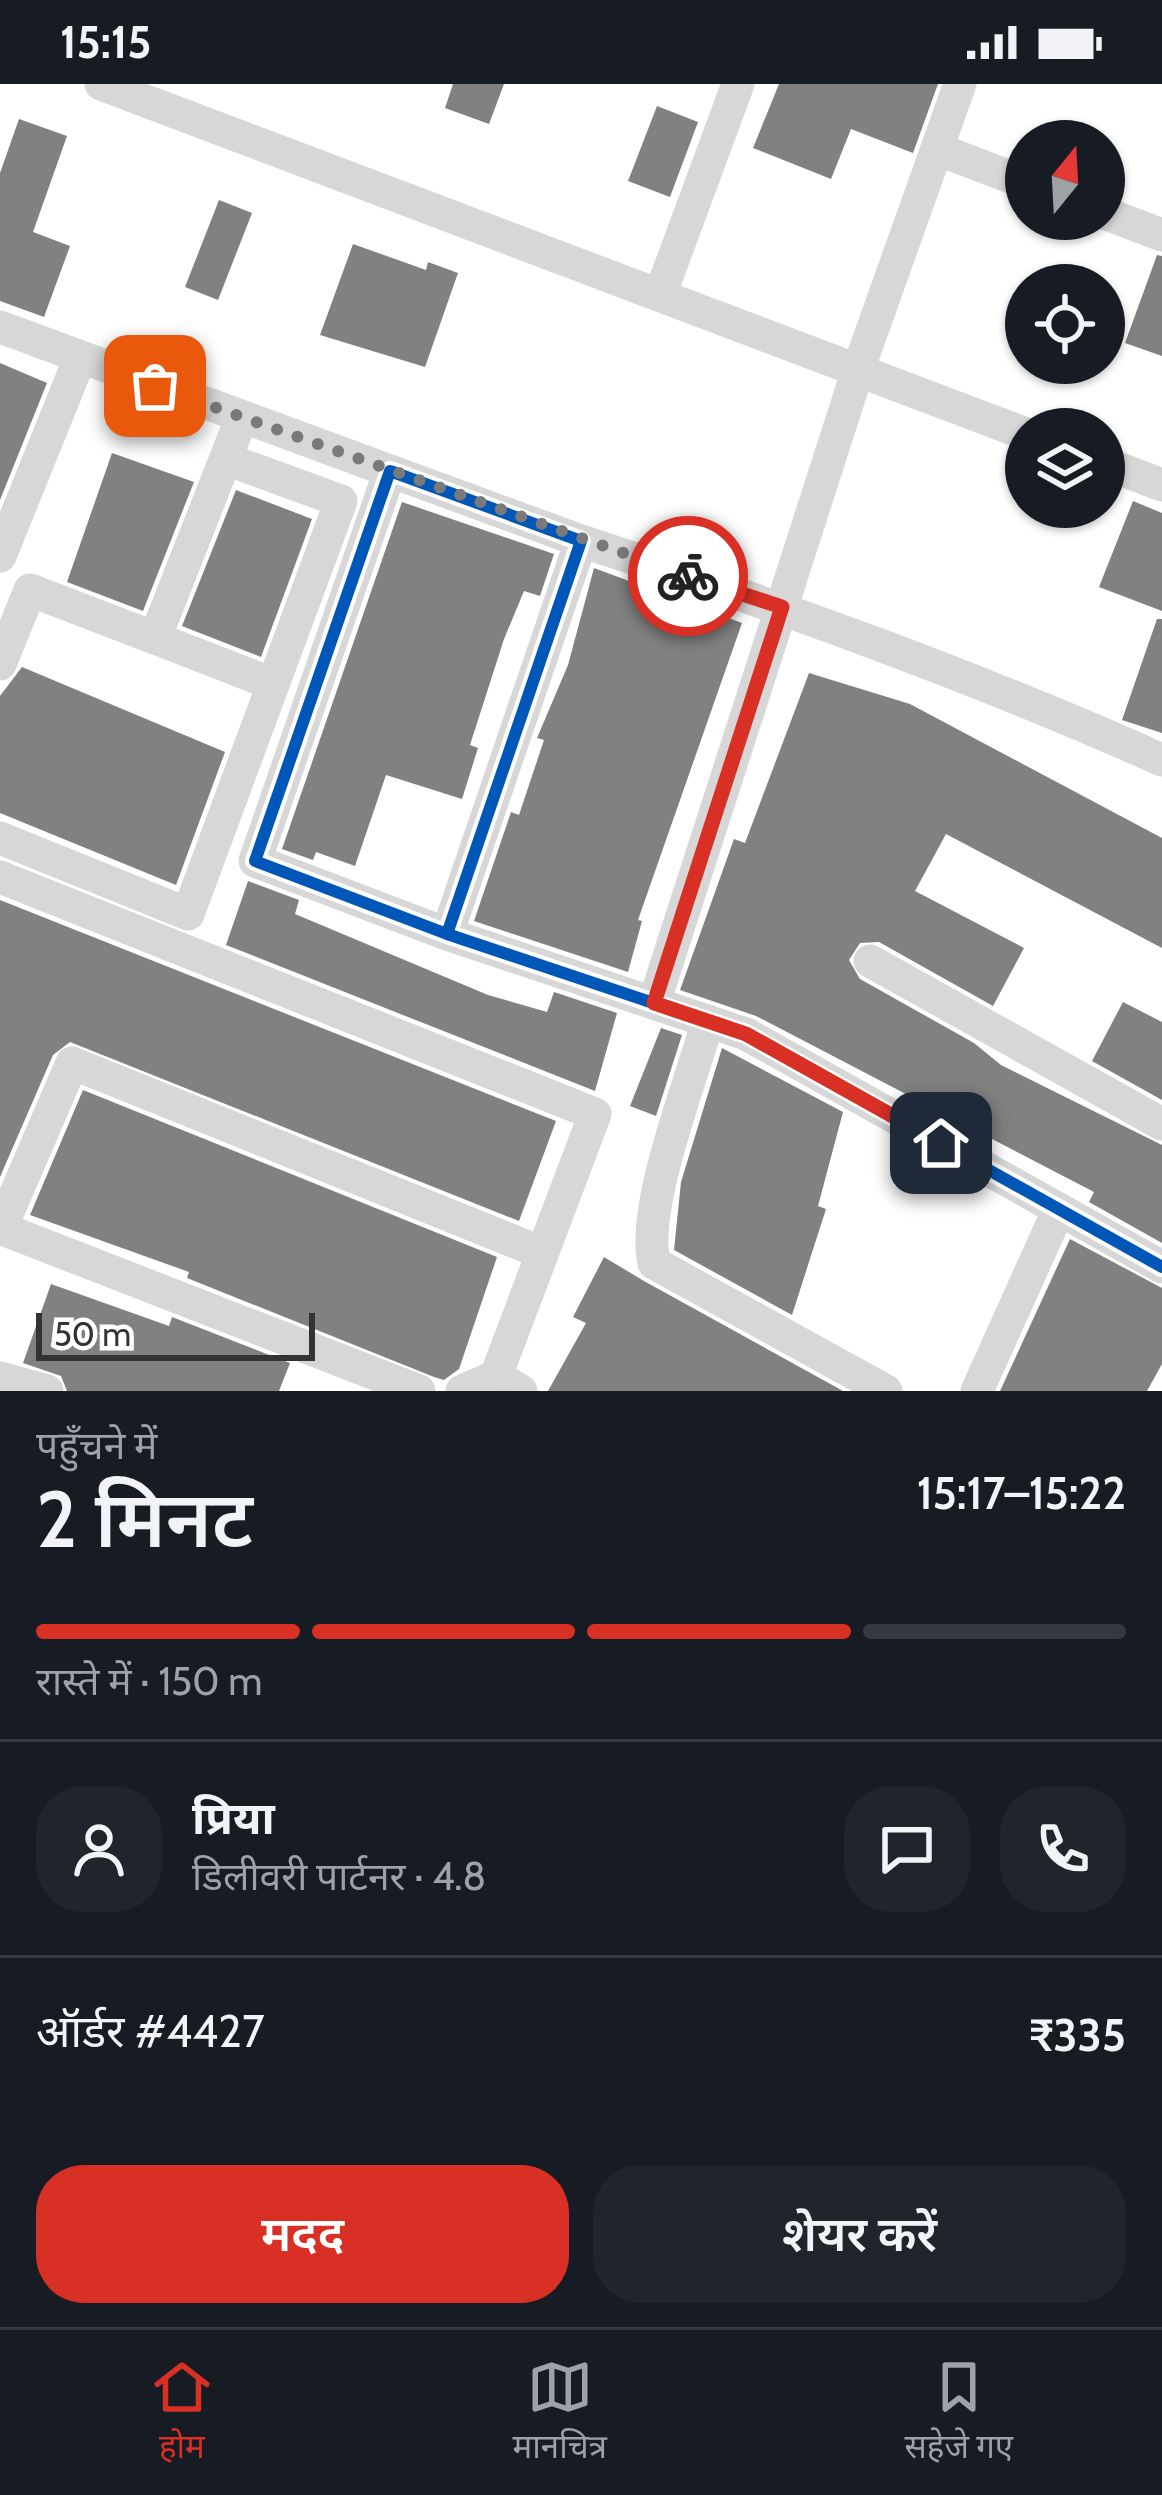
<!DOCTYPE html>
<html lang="hi">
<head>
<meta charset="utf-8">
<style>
  :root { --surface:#171b24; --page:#20242c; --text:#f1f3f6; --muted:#9ea1a6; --line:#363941; --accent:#d93025 }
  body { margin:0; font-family:Cabin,"Noto Sans Devanagari",sans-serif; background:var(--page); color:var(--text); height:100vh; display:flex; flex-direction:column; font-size:45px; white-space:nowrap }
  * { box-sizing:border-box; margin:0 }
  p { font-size:39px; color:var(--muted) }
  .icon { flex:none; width:66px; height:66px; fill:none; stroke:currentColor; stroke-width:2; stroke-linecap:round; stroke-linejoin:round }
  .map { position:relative; height:1307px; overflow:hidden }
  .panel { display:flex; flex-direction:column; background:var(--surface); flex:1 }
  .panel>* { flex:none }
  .needle { width:78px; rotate:18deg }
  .buttons { position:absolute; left:1005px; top:36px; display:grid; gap:24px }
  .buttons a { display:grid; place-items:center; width:120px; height:120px; border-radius:50%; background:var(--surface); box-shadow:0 3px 9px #0004; font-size:60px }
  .scale { position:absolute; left:36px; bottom:30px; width:279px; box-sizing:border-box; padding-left:12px; border:6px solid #333; border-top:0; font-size:33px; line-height:42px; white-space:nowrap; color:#333; -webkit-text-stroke:9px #fff; paint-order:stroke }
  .pin { position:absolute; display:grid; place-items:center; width:102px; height:102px; color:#fff; margin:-51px; border-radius:24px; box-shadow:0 6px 18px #0006 }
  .courier { position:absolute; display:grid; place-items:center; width:120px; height:120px; margin:-60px; border:9px solid #d93025; border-radius:50%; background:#fff; color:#222; box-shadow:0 3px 15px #0007 }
  .head em { font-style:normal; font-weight:600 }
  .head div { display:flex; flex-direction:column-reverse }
  .head { display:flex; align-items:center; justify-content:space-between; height:204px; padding:0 36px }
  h1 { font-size:78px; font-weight:600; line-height:90px }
  .bar { display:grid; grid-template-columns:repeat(4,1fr); gap:18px 12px; align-content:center; height:144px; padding:0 36px }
  .bar i { height:15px; border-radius:9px; background:var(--line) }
  .bar .current { background:var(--accent) }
  .bar p { grid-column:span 4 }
  .line { display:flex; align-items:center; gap:30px; padding:0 36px; border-top:3px solid var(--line) }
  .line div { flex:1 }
  .round { display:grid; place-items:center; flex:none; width:126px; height:126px; border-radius:48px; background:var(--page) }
  .cta { display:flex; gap:24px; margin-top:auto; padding:24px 36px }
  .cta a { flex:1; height:138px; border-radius:48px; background:var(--accent); color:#fff; font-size:48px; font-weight:600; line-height:138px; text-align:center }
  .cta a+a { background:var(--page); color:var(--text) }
  .status { display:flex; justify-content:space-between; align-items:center; height:84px; padding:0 60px; background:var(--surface); direction:ltr }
  .status svg { height:33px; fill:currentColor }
  .menu { display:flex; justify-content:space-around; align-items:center; height:168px; border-top:3px solid var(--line); background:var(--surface); font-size:33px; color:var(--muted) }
  .menu a { display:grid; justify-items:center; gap:6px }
  .menu .current { color:var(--accent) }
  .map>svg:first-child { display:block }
  .building { fill:#818181 }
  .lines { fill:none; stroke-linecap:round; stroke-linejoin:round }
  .minor { stroke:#d7d7d7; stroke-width:33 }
  .cycleway-casing { stroke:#fff; stroke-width:20 }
  .cycleway { stroke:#0057b8; stroke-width:12 }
  .done { stroke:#7a7a7a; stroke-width:12; stroke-dasharray:0 21.6 }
  .route { stroke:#d93025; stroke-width:15 }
</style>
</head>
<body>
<div class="status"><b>15:15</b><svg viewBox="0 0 49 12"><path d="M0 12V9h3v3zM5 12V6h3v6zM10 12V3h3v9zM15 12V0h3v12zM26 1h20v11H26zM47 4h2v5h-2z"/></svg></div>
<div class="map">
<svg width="1162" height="1307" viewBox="0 0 1162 1307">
  <rect width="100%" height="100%" fill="#fff"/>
  <!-- building -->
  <g class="building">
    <path d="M 453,0 L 504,0 L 489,40 L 445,24 Z"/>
    <path d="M 779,0 L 938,0 L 913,69 L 851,45 L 831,95 L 753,64 Z"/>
    <path d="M 657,22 L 698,38 L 670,113 L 628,97 Z"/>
    <path d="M 19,35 L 67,52 L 33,148 L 70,162 L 44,233 L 0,217 L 0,89 Z"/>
    <path d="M 219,116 L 252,129 L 218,216 L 185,203 Z"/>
    <path d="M 353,160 L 426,186 L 428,178 L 458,189 L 425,283 L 320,251 Z"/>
    <path d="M 1157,171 L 1162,172 L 1162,272 L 1125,259 Z"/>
    <path d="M 0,279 L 47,299 L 0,416 Z"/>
    <path d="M 112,369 L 194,398 L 143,527 L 67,498 Z"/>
    <path d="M 236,406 L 312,435 L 261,573 L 182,542 Z"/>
    <path d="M 1133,417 L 1162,429 L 1162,527 L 1099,503 Z"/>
    <path d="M 402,418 L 554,470 L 540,512 L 524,507 L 504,555 L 470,661 L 478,664 L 462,715 L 386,691 L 355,782 L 316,768 L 313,776 L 282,765 Z"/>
    <path d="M 594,484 L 742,539 L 638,836 L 642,837 L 628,888 L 474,837 L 511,728 L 519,731 L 544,656 L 537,654 L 568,581 Z"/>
    <path d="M 1157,535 L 1162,535 L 1162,649 L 1122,636 Z"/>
    <path d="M 22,583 L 225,668 L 176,801 L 0,729 L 0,612 Z"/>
    <path d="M 809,589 L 910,620 L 1162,754 L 1162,864 L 946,750 L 915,807 L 1024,864 L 993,922 L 879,858 L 860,859 L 849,876 L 860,895 L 974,959 L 1001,981 L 1162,1061 L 1162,1159 L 1089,1118 L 1094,1108 L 756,932 L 680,906 L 734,755 L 745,759 Z"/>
    <path d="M 248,797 L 299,816 L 295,830 L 488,911 L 547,928 L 554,908 L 617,929 L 595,1007 L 226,861 Z"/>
    <path d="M 0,816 L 556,1037 L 519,1137 L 70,958 L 53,971 L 0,1093 Z"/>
    <path d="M 1123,918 L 1162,938 L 1162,1016 L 1092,977 Z"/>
    <path d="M 661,944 L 682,951 L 656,1032 L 630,1022 Z"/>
    <path d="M 722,964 L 843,1028 L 818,1122 L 826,1125 L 792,1231 L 674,1166 L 681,1098 Z"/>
    <path d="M 83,1006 L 497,1173 L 459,1285 L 444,1296 L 434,1293 L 187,1194 L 189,1188 L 30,1131 Z"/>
    <path d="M 1070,1155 L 1162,1204 L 1162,1280 L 1147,1307 L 1000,1307 Z"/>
    <path d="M 604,1173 L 644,1197 L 843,1307 L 548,1307 L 586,1239 L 573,1233 Z"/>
    <path d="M 51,1200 L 169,1242 L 172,1233 L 290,1279 L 279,1307 L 67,1307 L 61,1292 L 23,1279 Z"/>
  </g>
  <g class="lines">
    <!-- minor -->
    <g class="minor">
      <path d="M 101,0 L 1026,350"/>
      <path d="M 937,65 L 1026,99"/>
      <path d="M 1104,129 L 1162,151"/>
      <path d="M 660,211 L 738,0"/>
      <path d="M 0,243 L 390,387"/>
      <path d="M 1104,379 L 1162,401"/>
      <path d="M 581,457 C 779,522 972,591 1162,676"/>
      <path d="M 0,472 L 80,274"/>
      <path d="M 155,554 L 273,600"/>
      <path d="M 0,580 L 30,506 L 155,554 L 242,333"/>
      <path d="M 0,754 L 188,830 L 341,417 L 226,375"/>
      <path d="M 0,793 L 595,1030 L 496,1292 L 521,1307"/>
      <path d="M 447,850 L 255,777 L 390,387 L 581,457 L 447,850 L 746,950 L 1162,1183"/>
      <path d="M 870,877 L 1162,1040"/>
      <path d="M 654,919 L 858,286 L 960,0"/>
      <path d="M 708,937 C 691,997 641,1123 654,1179 L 886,1307"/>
      <path d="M 0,1144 L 419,1307"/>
      <path d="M 1,1144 L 72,979 L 540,1168"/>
      <path d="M 0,1294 L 47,1307"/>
      <path d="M 462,1307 L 496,1292"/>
      <path d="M 977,1307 L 1059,1125"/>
    </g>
    <!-- cycleway casing -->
    <g class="cycleway-casing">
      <path id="cycleway" d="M 447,850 L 255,777 L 390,387 L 581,457 L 447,850 L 746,950 L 1162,1183"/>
    </g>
    <!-- cycleway -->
    <use href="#cycleway" class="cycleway"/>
  </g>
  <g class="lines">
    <!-- done -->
    <path class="done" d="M 155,302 L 688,492"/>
    <!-- route -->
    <path class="route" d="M 688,492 L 782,523 L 654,919 L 746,950 L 941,1059"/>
  </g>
</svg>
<div class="buttons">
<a><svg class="needle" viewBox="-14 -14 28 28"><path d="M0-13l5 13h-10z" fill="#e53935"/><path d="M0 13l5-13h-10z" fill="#9ea1a6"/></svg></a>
<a><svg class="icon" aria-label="locate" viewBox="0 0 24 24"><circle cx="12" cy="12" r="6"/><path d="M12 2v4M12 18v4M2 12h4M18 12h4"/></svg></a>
<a><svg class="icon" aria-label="layers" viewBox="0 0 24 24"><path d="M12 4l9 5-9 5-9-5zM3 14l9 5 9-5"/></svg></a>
</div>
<div class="scale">50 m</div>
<div class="pin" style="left:155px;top:302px;background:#ea580c"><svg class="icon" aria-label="bag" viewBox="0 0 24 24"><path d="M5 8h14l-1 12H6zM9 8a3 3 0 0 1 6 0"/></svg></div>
<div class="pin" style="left:941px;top:1059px;background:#1f2937"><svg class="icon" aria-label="home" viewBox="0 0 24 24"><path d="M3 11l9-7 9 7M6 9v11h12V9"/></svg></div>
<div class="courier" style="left:688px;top:492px"><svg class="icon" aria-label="bike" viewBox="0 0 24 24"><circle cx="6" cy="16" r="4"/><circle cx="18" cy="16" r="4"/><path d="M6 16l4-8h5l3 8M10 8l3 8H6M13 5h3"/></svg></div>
</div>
<section class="panel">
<div class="head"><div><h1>2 मिनट</h1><p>पहुँचने में</p></div><em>15:17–15:22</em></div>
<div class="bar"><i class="current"></i><i class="current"></i><i class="current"></i><i></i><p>रास्ते में · 150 m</p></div>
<div class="line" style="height:216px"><a class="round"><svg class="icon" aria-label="person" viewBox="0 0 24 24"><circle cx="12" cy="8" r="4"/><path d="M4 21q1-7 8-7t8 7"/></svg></a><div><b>प्रिया</b><p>डिलीवरी पार्टनर · 4.8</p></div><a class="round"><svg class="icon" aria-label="chat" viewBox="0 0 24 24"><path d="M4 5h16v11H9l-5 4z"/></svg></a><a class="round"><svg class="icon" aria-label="phone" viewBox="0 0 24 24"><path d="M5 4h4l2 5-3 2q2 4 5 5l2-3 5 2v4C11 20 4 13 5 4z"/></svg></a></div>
<div class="line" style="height:156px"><div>ऑर्डर #4427</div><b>₹335</b></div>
<div class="cta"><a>मदद</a><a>शेयर करें</a></div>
</section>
<nav class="menu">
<a class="current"><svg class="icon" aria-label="home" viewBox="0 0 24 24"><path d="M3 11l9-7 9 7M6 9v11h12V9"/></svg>होम</a>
<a><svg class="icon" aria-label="map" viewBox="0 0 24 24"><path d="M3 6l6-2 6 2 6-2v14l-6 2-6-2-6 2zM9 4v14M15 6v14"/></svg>मानचित्र</a>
<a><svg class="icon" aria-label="saved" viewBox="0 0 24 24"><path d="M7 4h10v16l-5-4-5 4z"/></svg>सहेजे गए</a>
</nav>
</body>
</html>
